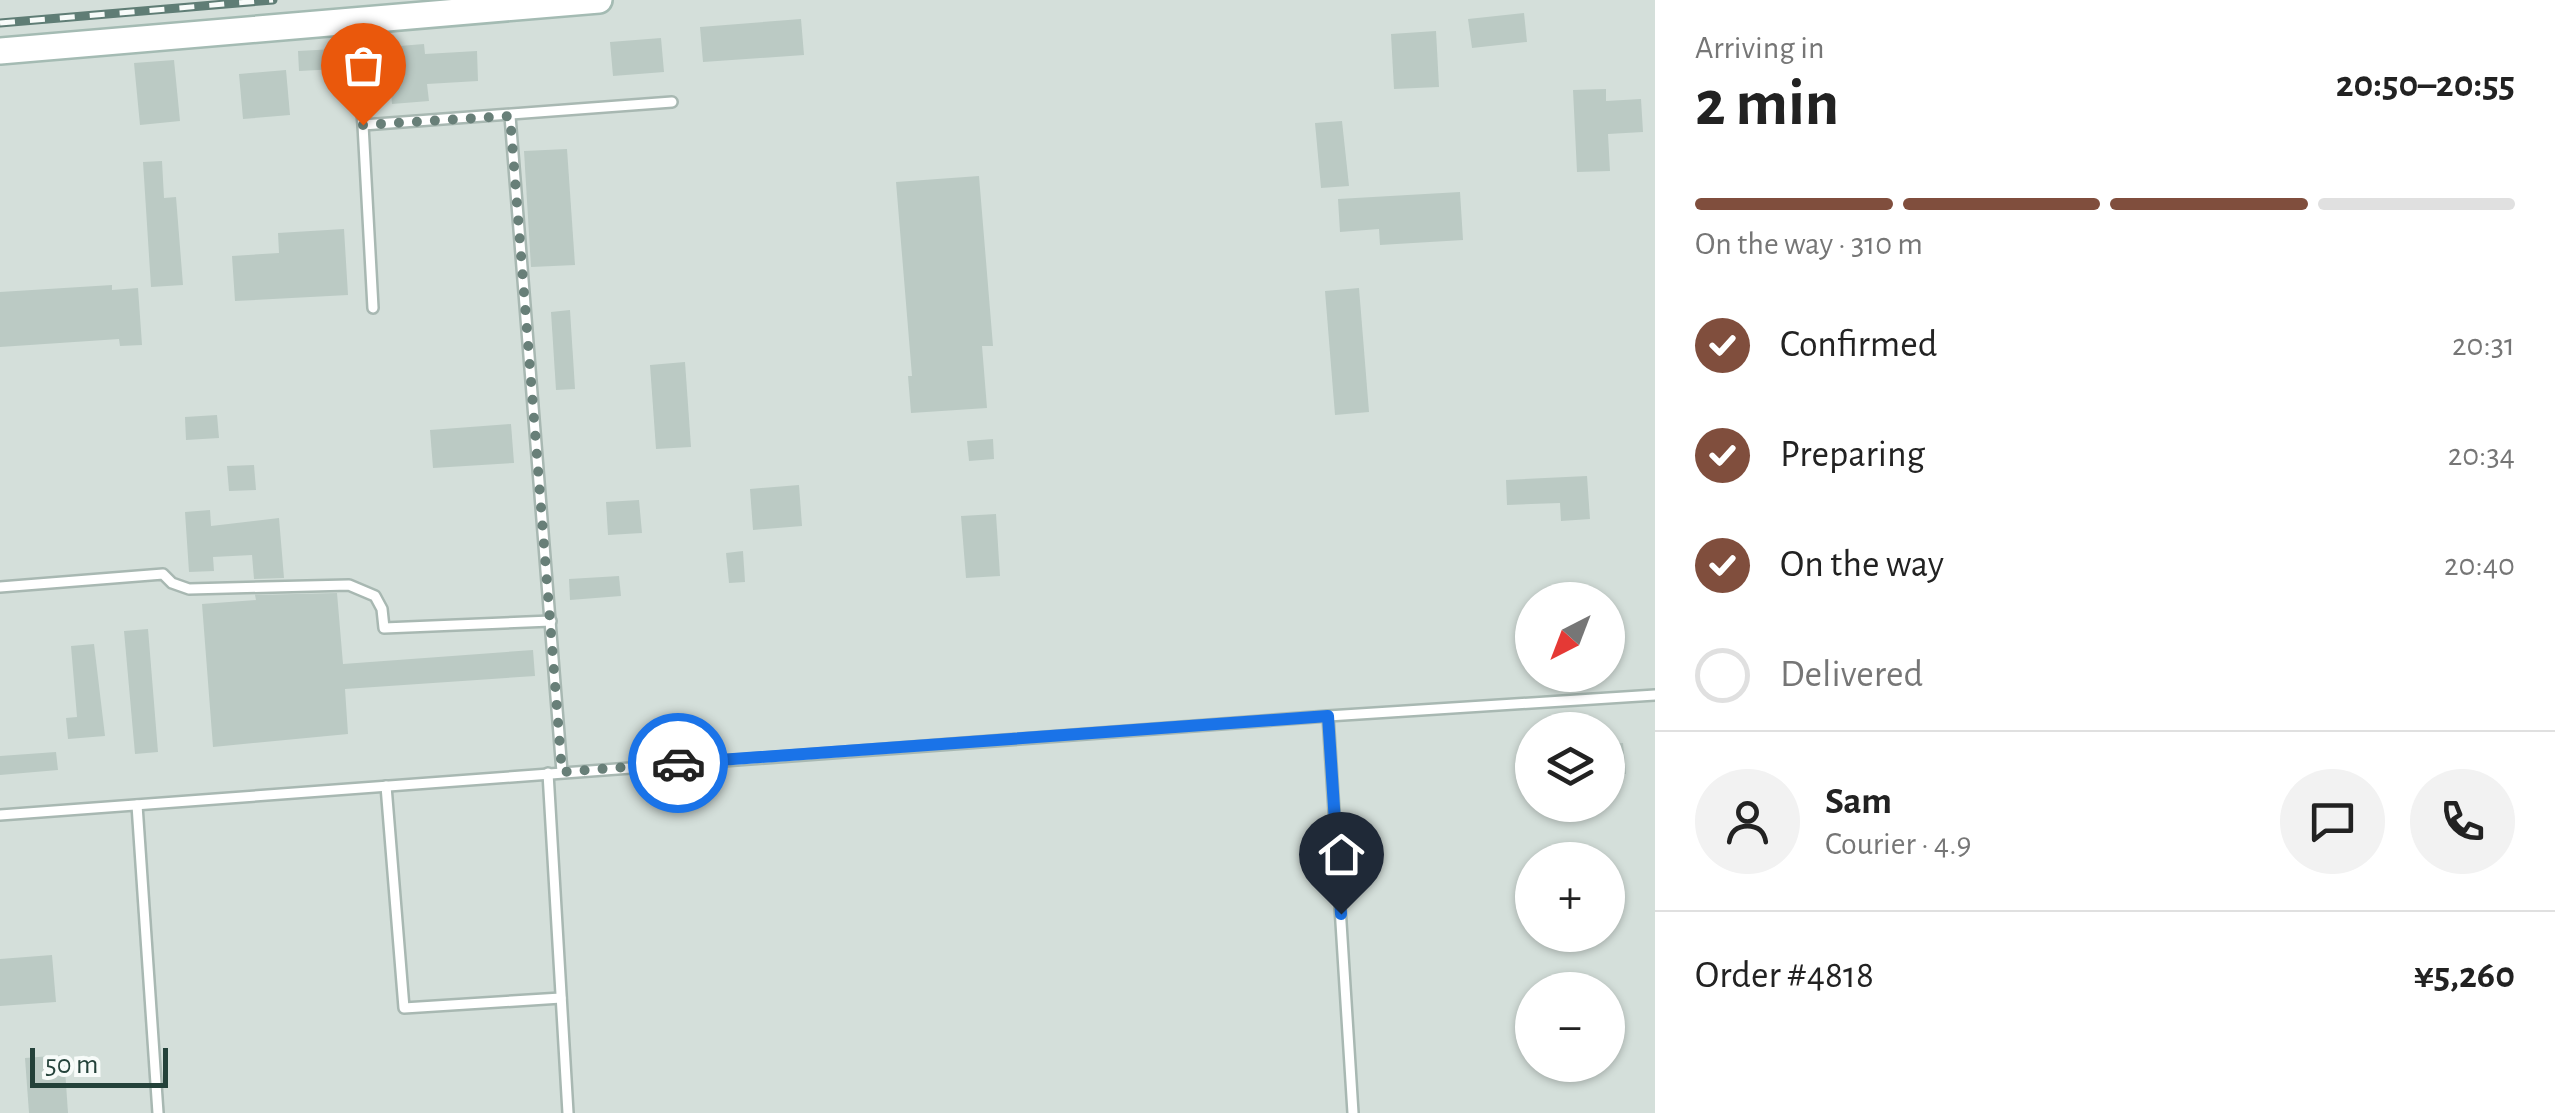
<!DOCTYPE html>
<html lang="en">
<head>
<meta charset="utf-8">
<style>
  :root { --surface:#fff; --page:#f2f2f2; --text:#222; --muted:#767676; --line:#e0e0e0; --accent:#804e3d }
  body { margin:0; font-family:"Alegreya Sans",sans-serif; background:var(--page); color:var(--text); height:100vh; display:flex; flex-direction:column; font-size:38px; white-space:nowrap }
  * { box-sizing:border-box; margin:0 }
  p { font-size:32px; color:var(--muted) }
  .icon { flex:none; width:55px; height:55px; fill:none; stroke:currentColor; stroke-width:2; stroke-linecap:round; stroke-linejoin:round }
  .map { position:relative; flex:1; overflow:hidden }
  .details { display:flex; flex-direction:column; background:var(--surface); width:900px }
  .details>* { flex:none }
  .needle { width:65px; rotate:222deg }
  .tools { position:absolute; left:1515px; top:582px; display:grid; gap:20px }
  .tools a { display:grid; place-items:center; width:110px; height:110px; border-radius:50%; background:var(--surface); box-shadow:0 2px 8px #0004; font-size:50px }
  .scale { position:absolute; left:30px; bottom:25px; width:138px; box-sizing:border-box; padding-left:10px; border:5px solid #24423a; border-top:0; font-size:28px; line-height:35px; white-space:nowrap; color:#24423a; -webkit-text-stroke:8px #f7fbf9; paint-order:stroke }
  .pin { position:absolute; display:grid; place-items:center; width:85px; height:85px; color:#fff; margin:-102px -42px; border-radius:50% 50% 50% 0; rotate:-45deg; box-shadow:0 0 10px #0007 }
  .pin .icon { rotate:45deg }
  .courier { position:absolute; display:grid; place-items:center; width:100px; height:100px; margin:-50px; border:8px solid #1a73e8; border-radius:50%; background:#fff; color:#222; box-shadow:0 2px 12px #0007 }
  .overview em { font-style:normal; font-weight:700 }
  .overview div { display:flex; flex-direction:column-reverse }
  .overview { display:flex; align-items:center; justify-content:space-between; height:170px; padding:0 40px }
  h1 { font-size:65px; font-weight:700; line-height:75px }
  .bar { display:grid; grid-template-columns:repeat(4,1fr); gap:15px 10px; align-content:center; height:120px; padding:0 40px }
  .bar i { height:12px; border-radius:8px; background:var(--line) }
  .bar .selected { background:var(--accent) }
  .bar p { grid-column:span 4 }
  .line { display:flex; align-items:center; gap:25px; padding:0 40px; border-top:2px solid var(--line) }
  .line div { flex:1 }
  .round { display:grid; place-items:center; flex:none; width:105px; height:105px; border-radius:52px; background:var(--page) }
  ol { padding:0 40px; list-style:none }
  li { display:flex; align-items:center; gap:30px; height:110px }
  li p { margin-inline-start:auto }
  li .icon { padding:10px; border-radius:50%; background:var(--accent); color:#fff; stroke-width:4 }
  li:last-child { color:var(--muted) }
  li i { width:55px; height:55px; border:5px solid var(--line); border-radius:50% }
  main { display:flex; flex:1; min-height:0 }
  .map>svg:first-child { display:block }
  .built { fill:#d4dfda; fill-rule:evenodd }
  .building { fill:#bbcac4 }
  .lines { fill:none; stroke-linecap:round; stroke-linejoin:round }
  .lane-casing { stroke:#a8b8b2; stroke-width:14 }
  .secondary-casing { stroke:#a4bbb3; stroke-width:30 }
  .lane { stroke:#fff; stroke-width:9 }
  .secondary { stroke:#fff; stroke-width:25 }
  .rail-casing { stroke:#5f7d75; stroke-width:9 }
  .rail { stroke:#f7fbf9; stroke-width:5; stroke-dasharray:15; stroke-linecap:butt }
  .done { stroke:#687f78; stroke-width:10; stroke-dasharray:0 18 }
  .route { stroke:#1a73e8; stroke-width:12 }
</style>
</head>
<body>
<main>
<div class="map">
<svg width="1655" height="1113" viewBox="0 0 1655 1113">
  <rect width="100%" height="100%" fill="#e6efeb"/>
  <!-- built -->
  <path class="built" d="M 0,0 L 1655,0 L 1655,1113 L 0,1113 ZM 1532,600 L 1608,600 L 1608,675 L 1532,675 ZM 1532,730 L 1608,730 L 1608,805 L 1532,805 ZM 1532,860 L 1608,860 L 1608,935 L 1532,935 ZM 1532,990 L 1608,990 L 1608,1065 L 1532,1065 Z"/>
  <!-- building -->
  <g class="building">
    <path d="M 1524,13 L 1527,42 L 1472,48 L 1468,19 Z"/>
    <path d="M 801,19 L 804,55 L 703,62 L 700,27 Z"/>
    <path d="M 1436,31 L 1439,87 L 1394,89 L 1391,34 Z"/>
    <path d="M 661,38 L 664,72 L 613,76 L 610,42 Z"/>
    <path d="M 424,44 L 425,54 L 477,51 L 478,81 L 427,84 L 429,101 L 392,104 L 387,47 Z"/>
    <path d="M 335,49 L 337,69 L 299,71 L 298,51 Z"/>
    <path d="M 174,60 L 180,121 L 140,125 L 134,63 Z"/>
    <path d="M 286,70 L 290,115 L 243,119 L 239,74 Z"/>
    <path d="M 1606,89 L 1606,101 L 1641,99 L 1643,132 L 1608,134 L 1610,171 L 1577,172 L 1573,90 Z"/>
    <path d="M 1342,121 L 1349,186 L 1321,188 L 1315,123 Z"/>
    <path d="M 567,149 L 575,265 L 531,267 L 524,151 Z"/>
    <path d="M 162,161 L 164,198 L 176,197 L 183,285 L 151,287 L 143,162 Z"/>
    <path d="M 979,176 L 993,346 L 982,346 L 987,408 L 911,413 L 908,376 L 912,376 L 896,182 Z"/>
    <path d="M 1460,192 L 1463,240 L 1380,245 L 1379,229 L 1340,232 L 1338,199 Z"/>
    <path d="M 344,229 L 348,295 L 235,301 L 232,256 L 279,253 L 278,233 Z"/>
    <path d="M 112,285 L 112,290 L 138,288 L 142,345 L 120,346 L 119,339 L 0,347 L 0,292 Z"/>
    <path d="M 1359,288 L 1369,412 L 1335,415 L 1325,291 Z"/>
    <path d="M 570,310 L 575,389 L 556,390 L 551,312 Z"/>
    <path d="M 685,362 L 691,447 L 656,449 L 650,365 Z"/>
    <path d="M 217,415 L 219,438 L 186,440 L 185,417 Z"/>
    <path d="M 511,424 L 514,463 L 433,468 L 430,430 Z"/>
    <path d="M 993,439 L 994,459 L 969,461 L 967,441 Z"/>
    <path d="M 254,465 L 256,490 L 229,491 L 227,466 Z"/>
    <path d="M 1587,476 L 1590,519 L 1561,521 L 1560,503 L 1507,505 L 1506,480 Z"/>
    <path d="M 799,485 L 802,526 L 753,530 L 750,489 Z"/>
    <path d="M 639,500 L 642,533 L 608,535 L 606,502 Z"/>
    <path d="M 210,510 L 211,526 L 279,518 L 284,578 L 254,579 L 252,555 L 213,557 L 214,571 L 189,572 L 185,512 Z"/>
    <path d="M 996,514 L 1000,576 L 966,578 L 961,516 Z"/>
    <path d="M 743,551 L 745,582 L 729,583 L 726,553 Z"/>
    <path d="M 619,576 L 621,596 L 570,600 L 569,579 Z"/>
    <path d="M 337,593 L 343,664 L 533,650 L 535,676 L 345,689 L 348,734 L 213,747 L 202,604 L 256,600 L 255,595 Z"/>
    <path d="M 148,629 L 158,752 L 135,754 L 124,631 Z"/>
    <path d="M 94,644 L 105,736 L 68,739 L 66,718 L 77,717 L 71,646 Z"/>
    <path d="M 1623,743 L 1626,774 L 1608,775 L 1608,744 Z"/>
    <path d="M 56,752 L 58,770 L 0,775 L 0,756 Z"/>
    <path d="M 52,955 L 56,1002 L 0,1006 L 0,959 Z"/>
    <path d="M 64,1055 L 68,1113 L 29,1113 L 25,1058 Z"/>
  </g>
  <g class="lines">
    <!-- lane casing -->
    <g class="lane-casing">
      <g id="lane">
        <path d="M 354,22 L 363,125 L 373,308"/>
        <path d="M 510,116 L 562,772"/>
        <path d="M 363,125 L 672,102"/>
        <path d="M 0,587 L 163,574 L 172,583 L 189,589 L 349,585 L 375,596 L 382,609 L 384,628 L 551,621"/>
        <path d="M 1328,716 L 1353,1113"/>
        <path d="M 548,773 L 568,1113"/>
        <path d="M 386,786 L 404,1008 L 561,998"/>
        <path d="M 137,805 L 158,1113"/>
        <path d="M 0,815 L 1328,716 L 1655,695"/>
      </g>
    </g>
    <!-- secondary casing -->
    <g class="secondary-casing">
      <path id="secondary" d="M 0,51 L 599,0"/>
    </g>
    <!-- lane -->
    <use href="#lane" class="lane"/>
    <!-- secondary -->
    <use href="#secondary" class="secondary"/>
    <!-- rail casing -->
    <g class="rail-casing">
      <path id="rail" d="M 0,23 L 273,0"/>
    </g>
    <!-- rail -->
    <use href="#rail" class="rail"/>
  </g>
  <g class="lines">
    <!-- done -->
    <path class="done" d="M 363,125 L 510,116 L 562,772 L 678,763"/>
    <!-- route -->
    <path class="route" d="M 678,763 L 1328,716 L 1341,914"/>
  </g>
</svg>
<div class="tools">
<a><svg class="needle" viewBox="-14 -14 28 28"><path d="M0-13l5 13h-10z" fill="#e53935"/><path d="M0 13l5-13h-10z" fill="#767676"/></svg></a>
<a><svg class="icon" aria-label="layers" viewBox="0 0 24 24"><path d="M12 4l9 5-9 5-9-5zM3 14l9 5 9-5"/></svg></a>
<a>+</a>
<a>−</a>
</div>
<div class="scale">50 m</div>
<div class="pin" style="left:363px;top:125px;background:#ea580c"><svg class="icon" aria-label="bag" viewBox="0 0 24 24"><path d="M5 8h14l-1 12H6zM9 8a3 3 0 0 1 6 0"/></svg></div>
<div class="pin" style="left:1341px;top:914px;background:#1f2937"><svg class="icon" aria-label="home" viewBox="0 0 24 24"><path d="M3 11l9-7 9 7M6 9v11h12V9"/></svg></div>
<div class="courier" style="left:678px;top:763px"><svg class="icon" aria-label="car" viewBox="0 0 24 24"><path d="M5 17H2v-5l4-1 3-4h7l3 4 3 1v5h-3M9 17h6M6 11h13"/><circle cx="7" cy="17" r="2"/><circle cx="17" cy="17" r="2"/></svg></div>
</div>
<section class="details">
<div class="overview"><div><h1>2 min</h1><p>Arriving in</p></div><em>20:50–20:55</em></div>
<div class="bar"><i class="selected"></i><i class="selected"></i><i class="selected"></i><i></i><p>On the way · 310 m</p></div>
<ol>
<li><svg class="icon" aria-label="check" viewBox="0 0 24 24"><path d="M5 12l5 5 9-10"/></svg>Confirmed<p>20:31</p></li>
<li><svg class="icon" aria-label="check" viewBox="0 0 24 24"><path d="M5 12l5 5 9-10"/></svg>Preparing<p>20:34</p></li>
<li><svg class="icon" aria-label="check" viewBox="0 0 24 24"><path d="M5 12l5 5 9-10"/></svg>On the way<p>20:40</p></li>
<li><i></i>Delivered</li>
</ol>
<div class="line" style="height:180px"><a class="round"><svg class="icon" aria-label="person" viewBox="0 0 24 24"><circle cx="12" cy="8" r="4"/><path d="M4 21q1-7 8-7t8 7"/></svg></a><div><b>Sam</b><p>Courier · 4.9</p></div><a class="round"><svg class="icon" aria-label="chat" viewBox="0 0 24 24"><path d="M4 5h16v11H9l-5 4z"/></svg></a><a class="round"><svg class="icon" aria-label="phone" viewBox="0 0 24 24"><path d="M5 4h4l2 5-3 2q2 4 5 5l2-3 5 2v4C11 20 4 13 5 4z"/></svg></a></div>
<div class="line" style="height:130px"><div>Order #4818</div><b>¥5,260</b></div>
</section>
</main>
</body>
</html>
